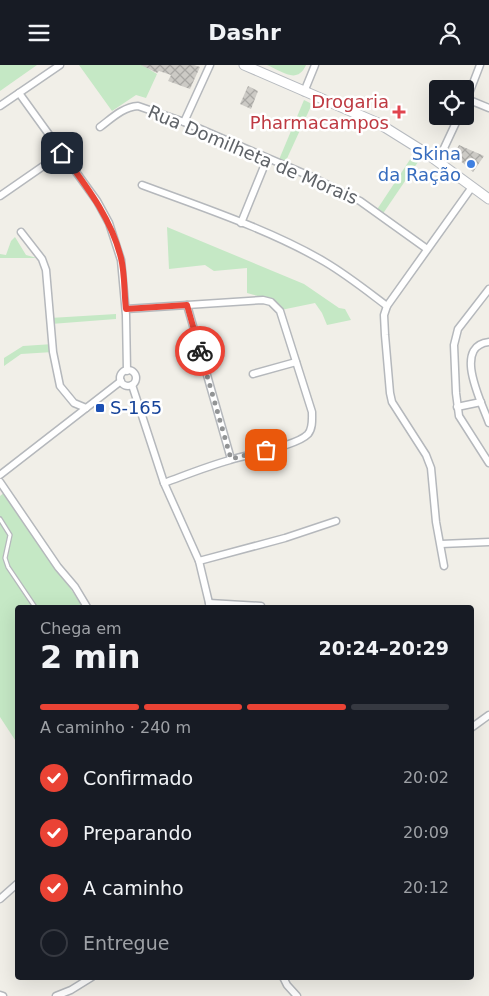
<!DOCTYPE html>
<html lang="pt">
<head>
<meta charset="utf-8">
<style>
  :root { --surface:#171b24; --page:#242831; --text:#f1f3f6; --muted:#9ea1a6; --line:#363941; --accent:#ea4335 }
  body { margin:0; font-family:"DejaVu Sans",sans-serif; background:var(--page); color:var(--text); height:100vh; display:flex; flex-direction:column; font-size:19px; white-space:nowrap }
  * { box-sizing:border-box; margin:0 }
  p { font-size:16px; color:var(--muted) }
  .icon { flex:none; width:28px; height:28px; fill:none; stroke:currentColor; stroke-width:2; stroke-linecap:round; stroke-linejoin:round }
  .map { position:relative; flex:1; overflow:hidden }
  .side { position:absolute; left:15px; top:540px; width:459px; height:375px; display:flex; flex-direction:column; background:var(--surface); border-radius:5px; box-shadow:0 5px 20px #0002 }
  .side>* { flex:none }
  .buttons { position:absolute; left:429px; top:15px; display:grid; gap:10px }
  .buttons a { display:grid; place-items:center; width:45px; height:45px; border-radius:5px; background:var(--surface); box-shadow:0 5px 20px #0002; font-size:25px }
  .pin { position:absolute; display:grid; place-items:center; width:42px; height:42px; color:#fff; margin:-21px; border-radius:10px; box-shadow:0 2px 8px #0006 }
  .courier { position:absolute; display:grid; place-items:center; width:50px; height:50px; margin:-25px; border:4px solid #ea4335; border-radius:50%; background:#fff; color:#222; box-shadow:0 1px 6px #0007 }
  .head em { font-style:normal; font-weight:700 }
  .head div { display:flex; flex-direction:column-reverse }
  .head { display:flex; align-items:center; justify-content:space-between; height:85px; padding:0 25px }
  h1 { font-size:32px; font-weight:700; line-height:38px }
  .bar { display:grid; grid-template-columns:repeat(4,1fr); gap:8px 5px; align-content:center; height:60px; padding:0 25px }
  .bar i { height:6px; border-radius:4px; background:var(--line) }
  .bar .current { background:var(--accent) }
  .bar p { grid-column:span 4 }
  ol { padding:0 25px; list-style:none }
  li { display:flex; align-items:center; gap:15px; height:55px }
  li p { margin-inline-start:auto }
  li .icon { padding:5px; border-radius:50%; background:var(--accent); color:#fff; stroke-width:4 }
  li:last-child { color:var(--muted) }
  li i { width:28px; height:28px; border:2px solid var(--line); border-radius:50% }
  header { display:flex; justify-content:space-between; align-items:center; height:65px; padding:0 25px; background:var(--surface); font-size:22px; font-weight:700 }
  .map>svg:first-child { display:block }
  .green { fill:#c5e8c5 }
  .building { fill:url(#building-cross-hatch) }
  .lines { fill:none; stroke-linecap:round; stroke-linejoin:round }
  .service-casing { stroke:#b5b8bc; stroke-width:5.5 }
  .minor-casing { stroke:#b5b8bc; stroke-width:9 }
  .secondary-casing { stroke:#b6babf; stroke-width:11 }
  .service { stroke:#fff; stroke-width:3 }
  .minor { stroke:#fff; stroke-width:6 }
  .secondary { stroke:#fff; stroke-width:9 }
  .done { stroke:#929495; stroke-width:5; stroke-dasharray:0 9 }
  .route { stroke:#ea4335; stroke-width:6 }
  .health-dot { fill:#e0444e; stroke:#fff; stroke-width:2 }
  .shop-dot { fill:#3f7fe0; stroke:#fff; stroke-width:2 }
  .transit-dot { fill:#1a4fb4; stroke:#fff; stroke-width:2 }
  .labels { text-anchor:middle; stroke-width:5; stroke-linejoin:round; paint-order:stroke }
  .health-label { font-size:18px; fill:#be3a42; stroke:#fff; text-anchor:end }
  .shop-label { font-size:18px; fill:#366cbe; stroke:#fff; text-anchor:end }
  .street-label { font-size:18px; fill:#5f6368; stroke:#fff }
  .transit-label { font-size:18px; fill:#164399; stroke:#fff; text-anchor:start }
</style>
</head>
<body>
<header><svg class="icon" aria-label="menu" viewBox="0 0 24 24"><path d="M4 6h16M4 12h16M4 18h16"/></svg>Dashr<svg class="icon" aria-label="person" viewBox="0 0 24 24"><circle cx="12" cy="8" r="4"/><path d="M4 21q1-7 8-7t8 7"/></svg></header>
<div class="map">
<svg width="489" height="931" viewBox="0 0 489 931">
  <defs>
    <pattern id="building-cross-hatch" width="8" height="8" patternUnits="userSpaceOnUse" patternTransform="scale(1.25)"><rect width="8" height="8" fill="#cccac5"/><path d="M0 0l8 8M0 8l8-8" fill="none" stroke="#a9a8a4"/></pattern>
  </defs>
  <rect width="100%" height="100%" fill="#f1efe8"/>
  <!-- green -->
  <g class="green">
    <path d="M 0,0 L 37,0 L 0,26 Z"/>
    <path d="M 79,0 L 148,0 L 147,3 L 157,9 L 146,33 L 136,30 L 112,46 Z"/>
    <path d="M 267,0 L 306,0 C 297,20 282,6 267,0 Z"/>
    <path d="M 304,35 L 312,39 L 284,100 L 278,97 Z"/>
    <path d="M 413,90 L 420,94 L 382,150 L 376,146 Z"/>
    <path d="M 167,162 L 304,219 L 339,243 L 345,244 L 351,255 L 327,260 L 322,248 L 315,238 L 281,245 L 273,235 L 247,228 L 247,203 L 214,206 L 205,200 L 169,204 Z"/>
    <path d="M 15,172 L 26,190 L 37,193 L 0,193 L 0,189 L 6,190 L 11,176 Z"/>
    <path d="M 116,249 L 116,254 L 51,259 L 50,253 Z"/>
    <path d="M 53,279 L 53,287 L 21,289 L 4,301 L 4,293 L 23,281 Z"/>
    <path d="M 5,427 L 83,542 L 18,542 L 17,678 L 0,652 L 0,431 Z"/>
  </g>
  <!-- building -->
  <g class="building">
    <path d="M 141,0 L 194,0 L 200,2 L 190,24 L 168,16 L 171,10 L 159,6 L 157,8 Z"/>
    <path d="M 248,21 L 258,26 L 251,44 L 240,39 Z"/>
    <path d="M 459,80 L 484,91 L 473,107 L 454,90 Z"/>
  </g>
  <g class="lines">
    <!-- service casing -->
    <g class="service-casing">
      <path id="service" d="M 0,454 L 10,470 L 5,493 L 8,502 L 35,542"/>
    </g>
    <!-- minor casing -->
    <g class="minor-casing">
      <g id="minor">
        <path d="M 304,27 L 315,0"/>
        <path d="M 19,28 L 97,136 L 109,158 L 121,195 L 126,250 L 127,306"/>
        <path d="M 467,34 L 489,43"/>
        <path d="M 465,39 L 480,0"/>
        <path d="M 0,41 L 60,0"/>
        <path d="M 184,57 L 210,0"/>
        <path d="M 100,62 C 112,53 123,42 138,41 L 184,57 L 312,112 L 360,136 L 427,184"/>
        <path d="M 438,96 L 459,51"/>
        <path d="M 142,120 C 201,142 271,165 325,197 C 347,210 367,226 387,241"/>
        <path d="M 0,131 L 62,88"/>
        <path d="M 241,158 L 267,94"/>
        <path d="M 21,167 L 42,194 L 46,205 L 53,287 L 60,321 L 74,338 L 86,343"/>
        <path d="M 489,224 L 458,264 L 454,280 L 456,328 L 459,351 L 489,398"/>
        <path d="M 187,240 L 231,394"/>
        <path d="M 126,244 L 263,235 L 271,237 L 280,246 L 312,347 C 312,354 313,363 308,369 C 297,381 248,389 230,395 C 208,401 186,410 164,418"/>
        <path d="M 489,277 C 452,281 482,338 489,358"/>
        <circle cx="128" cy="313" r="8"/>
        <path d="M 253,309 L 296,297"/>
        <path d="M 132,320 L 164,418 L 199,496 L 210,542"/>
        <path d="M 457,342 L 481,337"/>
        <path d="M 0,410 L 121,316"/>
        <path d="M 0,417 L 58,502 L 75,522 L 87,542"/>
        <path d="M 441,479 L 489,477"/>
        <path d="M 199,496 L 285,473 L 336,456"/>
        <path d="M 444,501 L 436,457 L 431,403 L 426,390 L 392,337 L 390,328 L 385,270 L 384,250 L 387,241 L 472,122"/>
        <path d="M 209,538 L 261,541"/>
        <path d="M 471,663 L 489,650"/>
        <path d="M 0,834 L 18,818"/>
        <path d="M 283,912 L 287,920 L 297,931"/>
        <path d="M 0,930 L 3,931"/>
        <path d="M 56,931 L 71,925 L 92,912"/>
      </g>
    </g>
    <!-- secondary casing -->
    <g class="secondary-casing">
      <path id="secondary" d="M 244,0 L 378,58 L 426,88 L 489,134"/>
    </g>
    <!-- service -->
    <use href="#service" class="service"/>
    <!-- minor -->
    <use href="#minor" class="minor"/>
    <!-- secondary -->
    <use href="#secondary" class="secondary"/>
  </g>
  <g class="lines">
    <!-- done -->
    <path class="done" d="M 200,286 L 231,394 L 266,385"/>
    <!-- route -->
    <path class="route" d="M 62,88 C 87,122 111,153 121,193 C 125,209 124,228 126,244 L 187,240 L 200,286"/>
  </g>
  <!-- markers -->
  <path class="health-dot" d="M396.5 39.5h5v5h5v5h-5v5h-5v-5h-5v-5h5z"/>
  <circle class="shop-dot" cx="471" cy="99" r="5"/>
  <rect class="transit-dot" x="95" y="338" width="10" height="10" rx="2.5"/>
  <g class="labels">
    <!-- health labels -->
    <g class="health-label">
      <text x="389" y="43">Drogaria<tspan x="389" dy="21">Pharmacampos</tspan></text>
    </g>
    <!-- shop labels -->
    <g class="shop-label">
      <text x="461" y="95">Skina<tspan x="461" dy="21">da Ração</tspan></text>
    </g>
    <!-- street labels -->
    <g class="street-label">
      <text transform="translate(253 90) rotate(23)" y="6">Rua Domilheta de Morais</text>
    </g>
    <!-- transit labels -->
    <g class="transit-label">
      <text x="110" y="349">S-165</text>
    </g>
  </g>
</svg>
<div class="buttons">
<a><svg class="icon" aria-label="locate" viewBox="0 0 24 24"><circle cx="12" cy="12" r="6"/><path d="M12 2v4M12 18v4M2 12h4M18 12h4"/></svg></a>
</div>
<div class="pin" style="left:266px;top:385px;background:#ea580c"><svg class="icon" aria-label="bag" viewBox="0 0 24 24"><path d="M5 8h14l-1 12H6zM9 8a3 3 0 0 1 6 0"/></svg></div>
<div class="pin" style="left:62px;top:88px;background:#1f2937"><svg class="icon" aria-label="home" viewBox="0 0 24 24"><path d="M3 11l9-7 9 7M6 9v11h12V9"/></svg></div>
<div class="courier" style="left:200px;top:286px"><svg class="icon" aria-label="bike" viewBox="0 0 24 24"><circle cx="6" cy="16" r="4"/><circle cx="18" cy="16" r="4"/><path d="M6 16l4-8h5l3 8M10 8l3 8H6M13 5h3"/></svg></div>
<section class="side">
<div class="head"><div><h1>2 min</h1><p>Chega em</p></div><em>20:24–20:29</em></div>
<div class="bar"><i class="current"></i><i class="current"></i><i class="current"></i><i></i><p>A caminho · 240 m</p></div>
<ol>
<li><svg class="icon" aria-label="check" viewBox="0 0 24 24"><path d="M5 12l5 5 9-10"/></svg>Confirmado<p>20:02</p></li>
<li><svg class="icon" aria-label="check" viewBox="0 0 24 24"><path d="M5 12l5 5 9-10"/></svg>Preparando<p>20:09</p></li>
<li><svg class="icon" aria-label="check" viewBox="0 0 24 24"><path d="M5 12l5 5 9-10"/></svg>A caminho<p>20:12</p></li>
<li><i></i>Entregue</li>
</ol>
</section>
</div>
</body>
</html>
